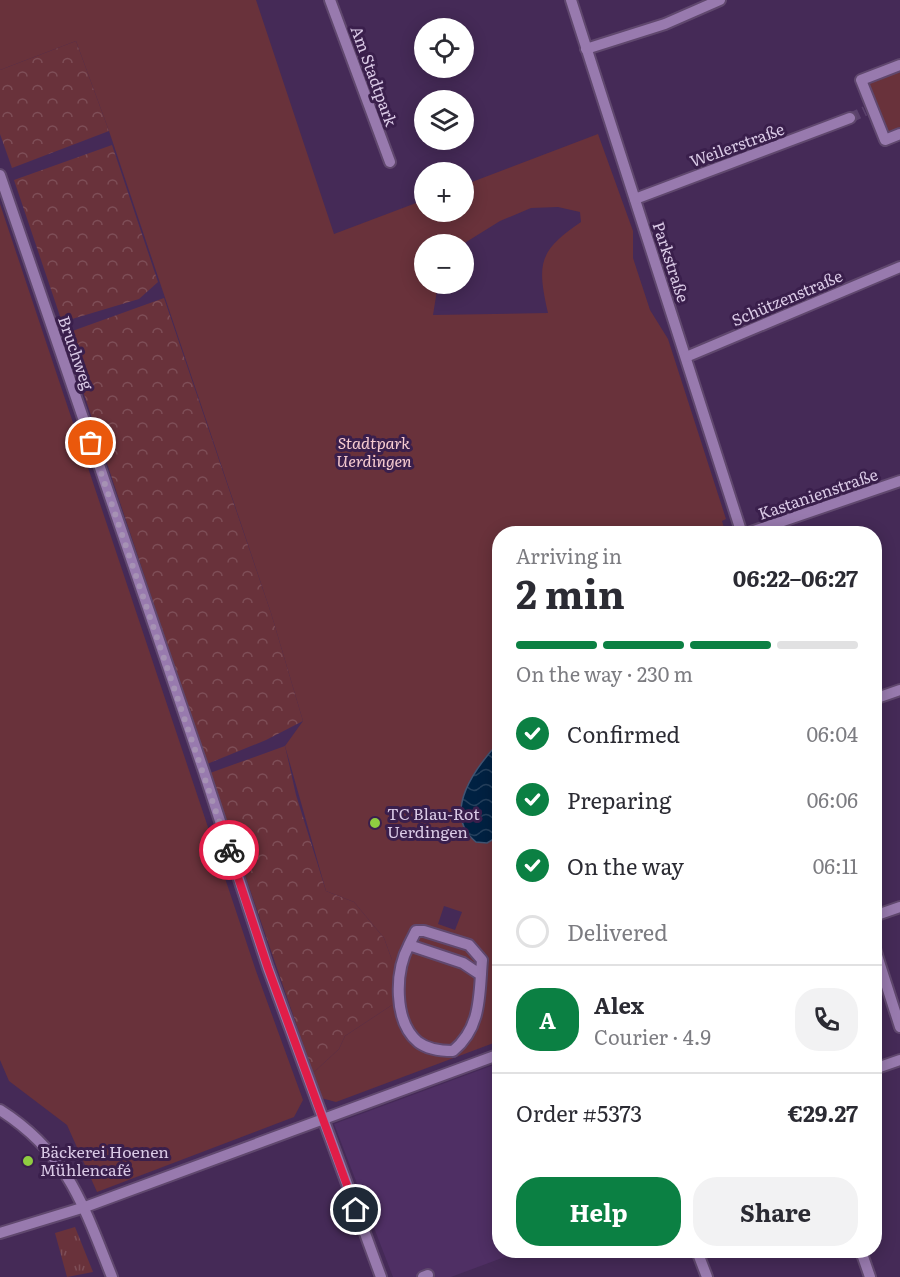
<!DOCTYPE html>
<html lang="en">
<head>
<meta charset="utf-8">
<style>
  :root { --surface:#fff; --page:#f2f2f3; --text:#2b2b33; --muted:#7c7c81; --line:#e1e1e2; --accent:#0b8043 }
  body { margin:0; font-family:Literata,serif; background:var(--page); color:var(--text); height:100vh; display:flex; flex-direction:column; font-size:22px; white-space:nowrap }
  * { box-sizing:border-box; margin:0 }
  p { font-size:20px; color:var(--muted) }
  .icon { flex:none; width:33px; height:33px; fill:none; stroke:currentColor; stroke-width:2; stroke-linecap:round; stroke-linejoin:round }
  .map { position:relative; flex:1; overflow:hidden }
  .panel { position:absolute; left:492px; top:526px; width:390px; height:732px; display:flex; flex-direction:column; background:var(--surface); border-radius:24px; box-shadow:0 3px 15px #0003 }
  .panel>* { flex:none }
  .buttons { position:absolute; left:414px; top:18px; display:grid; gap:12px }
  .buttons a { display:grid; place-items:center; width:60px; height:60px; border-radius:50%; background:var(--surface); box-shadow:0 3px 15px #0003; font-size:30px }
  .pin { position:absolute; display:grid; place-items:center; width:51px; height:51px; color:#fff; margin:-26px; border:3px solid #fff; border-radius:50%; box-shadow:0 2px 6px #0007 }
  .courier { position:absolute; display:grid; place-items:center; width:60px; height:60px; margin:-30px; border:4px solid #e11d48; border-radius:50%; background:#fff; color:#222; box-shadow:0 2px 8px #0007 }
  .head em { font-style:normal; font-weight:700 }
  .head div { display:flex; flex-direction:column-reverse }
  .head { display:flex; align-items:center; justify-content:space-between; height:102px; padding:0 24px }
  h1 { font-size:39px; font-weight:700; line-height:45px }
  .bar { display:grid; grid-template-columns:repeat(4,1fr); gap:9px 6px; align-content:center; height:72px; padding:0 24px }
  .bar i { height:8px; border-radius:4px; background:var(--line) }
  .bar .active { background:var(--accent) }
  .bar p { grid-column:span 4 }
  .line { display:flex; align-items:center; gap:15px; padding:0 24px; border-top:2px solid var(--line) }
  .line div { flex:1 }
  .round { display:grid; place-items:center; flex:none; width:63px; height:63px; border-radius:24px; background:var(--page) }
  ol { padding:0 24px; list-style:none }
  li { display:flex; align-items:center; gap:18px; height:66px }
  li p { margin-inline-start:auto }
  li .icon { padding:6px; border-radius:50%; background:var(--accent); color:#fff; stroke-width:4 }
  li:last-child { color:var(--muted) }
  li i { width:33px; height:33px; border:3px solid var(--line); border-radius:50% }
  .action { display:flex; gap:12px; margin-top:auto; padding:12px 24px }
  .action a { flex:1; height:69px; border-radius:24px; background:var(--accent); color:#fff; font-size:24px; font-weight:700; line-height:69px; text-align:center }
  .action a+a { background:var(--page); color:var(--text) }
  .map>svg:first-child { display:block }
  .built { fill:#4f2f64 }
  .grass { fill:url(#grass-tufts) }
  .forest { fill:url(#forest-crowns) }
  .park { fill:#69323b; fill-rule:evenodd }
  .water { fill:url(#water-waves); stroke:#415473; stroke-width:1.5 }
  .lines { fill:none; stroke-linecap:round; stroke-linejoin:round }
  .minor-tunnel { stroke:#5b426c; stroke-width:10; stroke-dasharray:10 5; stroke-linecap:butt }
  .minor-casing { stroke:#60486e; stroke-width:14 }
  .minor { stroke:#987aae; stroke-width:10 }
  .done { stroke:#a692b4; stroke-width:6; stroke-dasharray:0 10.8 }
  .route { stroke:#e11d48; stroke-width:8 }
  .poi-dot { fill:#8fcd41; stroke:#3a1f4c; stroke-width:2 }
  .labels { text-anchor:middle; stroke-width:6; stroke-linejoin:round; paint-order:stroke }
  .street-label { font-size:16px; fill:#dacae6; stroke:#3a1f4c }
  .park-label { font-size:16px; font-style:italic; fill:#f7ccd1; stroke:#3a1f4c }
  .poi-label { font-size:16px; fill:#dacae6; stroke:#3a1f4c; text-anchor:start }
</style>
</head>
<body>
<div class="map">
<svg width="900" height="1277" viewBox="0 0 900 1277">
  <defs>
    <pattern id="grass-tufts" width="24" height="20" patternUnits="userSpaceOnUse" patternTransform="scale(1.5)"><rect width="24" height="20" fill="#69323b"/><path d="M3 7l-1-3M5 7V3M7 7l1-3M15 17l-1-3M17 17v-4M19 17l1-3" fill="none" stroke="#7e4e57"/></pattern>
    <pattern id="forest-crowns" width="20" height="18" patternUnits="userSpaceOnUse" patternTransform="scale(1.5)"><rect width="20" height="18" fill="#69323b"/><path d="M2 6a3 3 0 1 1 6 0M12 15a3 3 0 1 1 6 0" fill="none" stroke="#7e4e57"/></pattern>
    <pattern id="water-waves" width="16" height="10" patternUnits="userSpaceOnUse" patternTransform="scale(1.5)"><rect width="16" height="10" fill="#002142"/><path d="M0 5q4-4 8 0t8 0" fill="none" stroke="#25405d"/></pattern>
  </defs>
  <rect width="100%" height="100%" fill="#452a57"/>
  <!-- built -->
  <path class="built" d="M 499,1063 L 500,1251 L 521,1251 L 451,1277 L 393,1277 L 334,1124 Z"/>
  <!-- grass -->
  <path class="grass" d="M 75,1227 L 93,1272 L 67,1277 L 55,1233 Z"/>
  <!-- forest -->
  <g class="forest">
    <path d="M 76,41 L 109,131 L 12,168 L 0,134 L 0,70 Z"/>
    <path d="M 112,145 L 158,282 L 139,299 L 62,322 L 14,180 Z"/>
    <path d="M 164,298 L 271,613 L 303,721 L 266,740 L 207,764 L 64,334 Z"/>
    <path d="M 285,746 L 296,795 L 326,891 L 354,902 L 384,938 L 392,960 L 392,1005 L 345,1036 L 339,1049 L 313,1073 L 210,773 Z"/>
  </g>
  <!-- park -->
  <g class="park">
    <path d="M 0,0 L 256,0 L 334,234 L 424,200 L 424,212 L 464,212 L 464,185 L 598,134 L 633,231 L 633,258 L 650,310 L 668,339 L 726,519 L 722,521 L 726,534 L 500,534 L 499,742 L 491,751 L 467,833 L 476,842 L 494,840 L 499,836 L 499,1041 L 336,1102 L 321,1098 L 313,1073 L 339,1049 L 345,1036 L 392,1005 L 392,960 L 384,938 L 354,902 L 326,891 L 285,746 L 303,721 L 271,613 L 109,131 L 76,41 L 0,70 ZM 558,207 L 580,212 L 581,222 C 538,251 537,264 548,313 L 433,315 L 438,284 L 424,284 L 424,244 L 463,244 L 500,221 L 531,208 ZM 444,906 L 462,912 L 455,930 L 438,924 Z"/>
    <path d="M 900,68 L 900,129 L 888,134 L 867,81 Z"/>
    <path d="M 0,204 L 256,971 L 303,1100 L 294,1117 L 97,1192 L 67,1125 L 9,1081 L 0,1060 Z"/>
  </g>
  <!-- water -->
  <path class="water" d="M 499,742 L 499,836 L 487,843 L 476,842 C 440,813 477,766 499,742 Z"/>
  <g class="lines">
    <!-- minor-tunnel -->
    <path class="minor-tunnel" d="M 850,118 L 865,111"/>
    <!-- minor casing -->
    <g class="minor-casing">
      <g id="minor">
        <path d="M 330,0 L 390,162"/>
        <path d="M 571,0 L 742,534"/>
        <path d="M 586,49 L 665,24 L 720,0"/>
        <path d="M 900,65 L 861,80 L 885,140 L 900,134"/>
        <path d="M 0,175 L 204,772 L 268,968 L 381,1277"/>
        <path d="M 635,199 L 850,118"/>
        <path d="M 686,357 L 900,267"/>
        <path d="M 745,534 L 900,481"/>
        <path d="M 874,699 L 900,690"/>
        <path d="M 874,916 L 900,907"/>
        <path d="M 409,945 L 416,931 L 424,931 L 469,945 L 482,960 C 479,994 482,1027 453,1051 C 442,1051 427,1049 418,1042 C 393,1021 395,971 409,945 L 463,963 L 481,975"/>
        <path d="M 874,946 L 900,1027"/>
        <path d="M 874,1069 L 900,1060"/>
        <path d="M 0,1110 C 68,1153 84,1207 112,1277"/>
        <path d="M 0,1233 L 85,1207 L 500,1054"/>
        <path d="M 697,1251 L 707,1277"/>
        <path d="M 861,1251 L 870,1277"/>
        <path d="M 423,1277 L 428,1275"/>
      </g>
    </g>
    <!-- minor -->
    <use href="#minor" class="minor"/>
  </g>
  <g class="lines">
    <!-- done -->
    <path class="done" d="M 91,443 L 229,850"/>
    <!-- route -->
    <path class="route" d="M 229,850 L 268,968 L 356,1210"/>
  </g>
  <!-- markers -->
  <g class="poi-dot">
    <circle cx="375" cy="823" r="6"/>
    <circle cx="28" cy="1161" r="6"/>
  </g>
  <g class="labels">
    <!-- street labels -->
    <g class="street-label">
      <text transform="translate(374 76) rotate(70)" y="6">Am Stadtpark</text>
      <text transform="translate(737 145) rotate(-20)" y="6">Weilerstraße</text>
      <text transform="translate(671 262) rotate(72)" y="6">Parkstraße</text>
      <text transform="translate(787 298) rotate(-23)" y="6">Schützenstraße</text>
      <text transform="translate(76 353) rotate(71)" y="6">Bruchweg</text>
      <text transform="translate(818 494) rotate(-19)" y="6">Kastanienstraße</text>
    </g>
    <!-- park labels -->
    <g class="park-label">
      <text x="374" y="449">Stadtpark<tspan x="374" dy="18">Uerdingen</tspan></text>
    </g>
    <!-- poi labels -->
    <g class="poi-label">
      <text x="387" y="820">TC Blau-Rot<tspan x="387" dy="18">Uerdingen</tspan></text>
      <text x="40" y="1158">Bäckerei Hoenen<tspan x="40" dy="18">Mühlencafé</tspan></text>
    </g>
  </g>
</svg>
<div class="buttons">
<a><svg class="icon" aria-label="locate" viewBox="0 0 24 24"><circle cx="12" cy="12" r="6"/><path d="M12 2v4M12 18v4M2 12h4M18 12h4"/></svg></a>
<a><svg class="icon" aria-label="layers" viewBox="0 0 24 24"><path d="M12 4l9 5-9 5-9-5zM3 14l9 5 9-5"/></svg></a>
<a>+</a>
<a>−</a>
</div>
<div class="pin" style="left:91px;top:443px;background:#ea580c"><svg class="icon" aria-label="bag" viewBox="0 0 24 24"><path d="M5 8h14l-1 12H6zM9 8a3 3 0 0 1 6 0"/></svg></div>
<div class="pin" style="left:356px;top:1210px;background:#1f2937"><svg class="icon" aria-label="home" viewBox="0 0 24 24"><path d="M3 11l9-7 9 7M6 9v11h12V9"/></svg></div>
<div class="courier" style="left:229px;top:850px"><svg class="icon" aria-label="bike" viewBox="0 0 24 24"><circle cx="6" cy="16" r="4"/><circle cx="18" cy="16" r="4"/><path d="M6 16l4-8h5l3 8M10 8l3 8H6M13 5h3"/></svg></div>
<section class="panel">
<div class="head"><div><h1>2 min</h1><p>Arriving in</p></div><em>06:22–06:27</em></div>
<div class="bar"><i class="active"></i><i class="active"></i><i class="active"></i><i></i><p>On the way · 230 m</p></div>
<ol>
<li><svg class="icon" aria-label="check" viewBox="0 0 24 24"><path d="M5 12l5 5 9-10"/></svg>Confirmed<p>06:04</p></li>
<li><svg class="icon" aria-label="check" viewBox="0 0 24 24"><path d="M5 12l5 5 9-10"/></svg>Preparing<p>06:06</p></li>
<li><svg class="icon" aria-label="check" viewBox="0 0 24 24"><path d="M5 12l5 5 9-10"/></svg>On the way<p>06:11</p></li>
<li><i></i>Delivered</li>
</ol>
<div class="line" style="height:108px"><b class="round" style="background:var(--accent);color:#fff">A</b><div><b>Alex</b><p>Courier · 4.9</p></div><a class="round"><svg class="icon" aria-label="phone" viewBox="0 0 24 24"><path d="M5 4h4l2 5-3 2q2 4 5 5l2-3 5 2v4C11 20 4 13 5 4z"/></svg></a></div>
<div class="line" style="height:78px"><div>Order #5373</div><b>€29.27</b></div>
<div class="action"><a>Help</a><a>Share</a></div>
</section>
</div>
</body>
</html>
